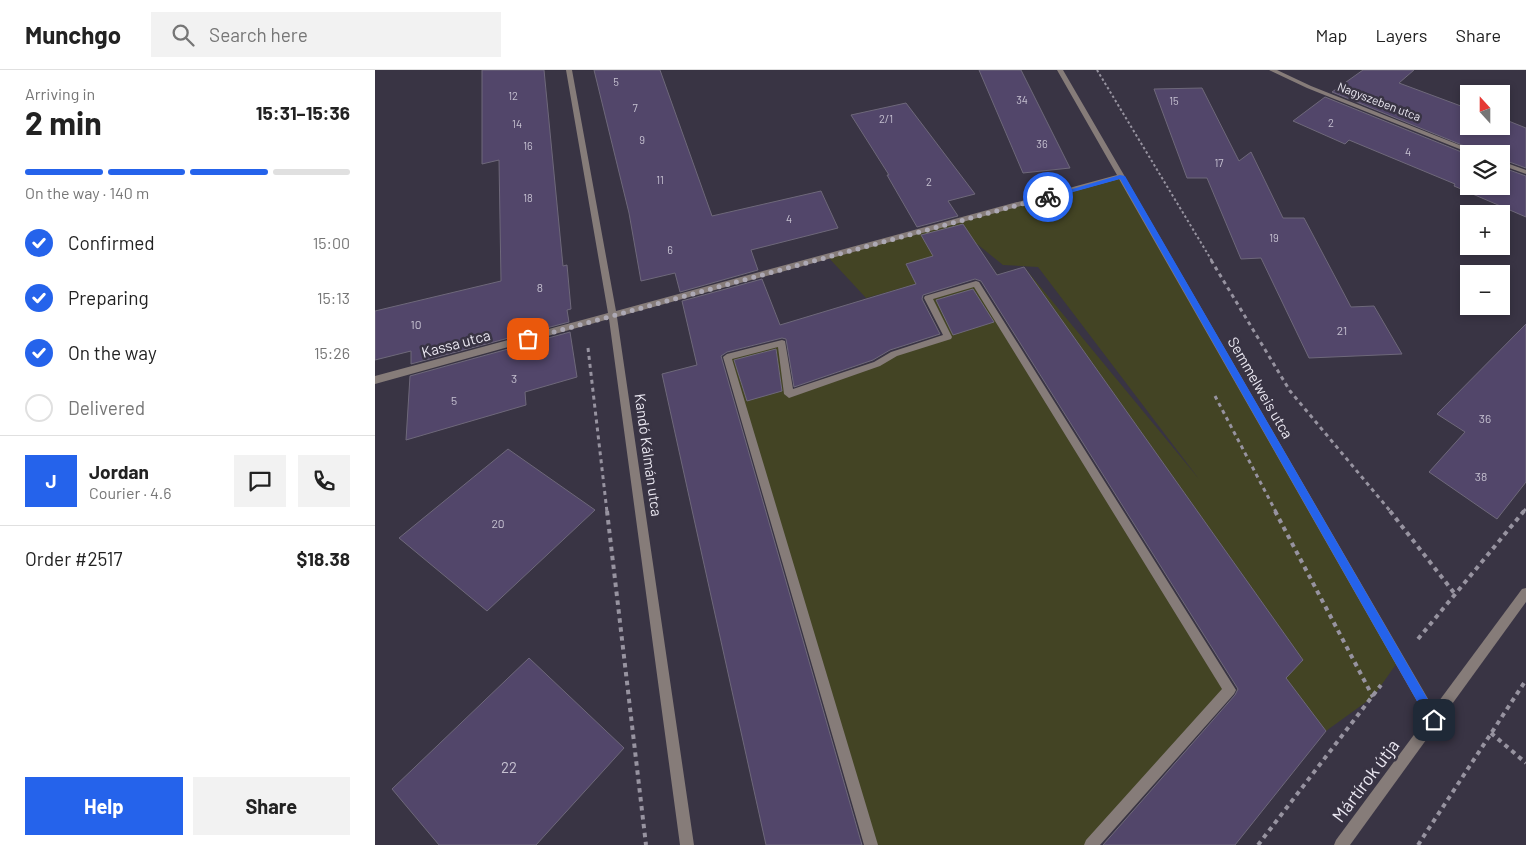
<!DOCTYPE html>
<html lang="en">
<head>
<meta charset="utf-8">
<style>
  :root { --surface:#fff; --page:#f2f2f2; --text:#222; --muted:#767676; --line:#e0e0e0; --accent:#2563eb }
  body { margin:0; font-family:Barlow,sans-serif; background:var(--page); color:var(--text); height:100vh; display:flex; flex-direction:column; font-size:19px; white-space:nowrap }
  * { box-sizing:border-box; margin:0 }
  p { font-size:16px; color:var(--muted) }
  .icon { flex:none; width:28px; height:28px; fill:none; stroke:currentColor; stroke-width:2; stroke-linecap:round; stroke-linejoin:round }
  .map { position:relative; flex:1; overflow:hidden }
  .drawer { display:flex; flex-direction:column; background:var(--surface); width:375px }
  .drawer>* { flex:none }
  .needle { width:32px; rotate:339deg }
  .tools { position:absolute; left:1085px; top:15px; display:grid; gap:10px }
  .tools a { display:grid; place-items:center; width:50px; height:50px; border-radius:0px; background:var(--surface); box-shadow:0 2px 8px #0003; font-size:25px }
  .pin { position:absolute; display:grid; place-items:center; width:42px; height:42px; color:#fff; margin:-21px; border-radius:10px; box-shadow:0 2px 8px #0006 }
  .courier { position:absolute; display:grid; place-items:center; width:50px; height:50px; margin:-25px; border:4px solid #2563eb; border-radius:50%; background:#fff; color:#222; box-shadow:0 1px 6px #0007 }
  .head em { font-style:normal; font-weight:700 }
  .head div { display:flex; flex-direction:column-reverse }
  .head { display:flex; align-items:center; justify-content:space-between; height:85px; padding:0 25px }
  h1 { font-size:32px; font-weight:700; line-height:38px }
  .bar { display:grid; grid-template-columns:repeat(4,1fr); gap:8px 5px; align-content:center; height:60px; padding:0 25px }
  .bar i { height:6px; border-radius:4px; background:var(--line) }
  .bar .active { background:var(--accent) }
  .bar p { grid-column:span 4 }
  .line { display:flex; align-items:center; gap:12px; padding:0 25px; border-top:1px solid var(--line) }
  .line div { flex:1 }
  .round { display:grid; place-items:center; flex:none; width:52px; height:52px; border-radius:0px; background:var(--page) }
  ol { padding:0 25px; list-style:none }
  li { display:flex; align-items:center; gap:15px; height:55px }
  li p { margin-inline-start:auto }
  li .icon { padding:5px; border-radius:50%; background:var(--accent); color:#fff; stroke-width:4 }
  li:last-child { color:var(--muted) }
  li i { width:28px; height:28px; border:2px solid var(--line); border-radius:50% }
  .action { display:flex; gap:10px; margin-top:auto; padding:10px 25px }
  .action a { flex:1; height:58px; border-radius:0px; background:var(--accent); color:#fff; font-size:20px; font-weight:700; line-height:58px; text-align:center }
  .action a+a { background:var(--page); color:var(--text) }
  header { display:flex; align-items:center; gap:30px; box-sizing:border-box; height:70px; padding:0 25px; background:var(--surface); border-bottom:1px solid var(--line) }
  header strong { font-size:24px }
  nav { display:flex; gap:28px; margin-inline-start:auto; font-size:18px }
  .search { width:350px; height:45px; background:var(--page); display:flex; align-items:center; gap:12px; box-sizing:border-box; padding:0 18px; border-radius:0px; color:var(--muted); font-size:19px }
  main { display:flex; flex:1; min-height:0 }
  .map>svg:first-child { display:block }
  .green { fill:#434424 }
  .building { fill:#52466a; stroke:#6e687a }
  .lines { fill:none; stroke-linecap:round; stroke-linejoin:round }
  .path-far2 { stroke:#9793a0; stroke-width:2; stroke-dasharray:2.5 2.5; stroke-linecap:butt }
  .path-far1 { stroke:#9793a0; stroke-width:3; stroke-dasharray:4 4; stroke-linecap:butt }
  .path { stroke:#9793a0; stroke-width:4; stroke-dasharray:4.5 4.5; stroke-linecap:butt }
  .service { fill:#867c79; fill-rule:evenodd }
  .minor { fill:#867c79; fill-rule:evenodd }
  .tertiary { fill:#867c79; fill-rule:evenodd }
  .route { fill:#2563eb }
  .done { stroke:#ada9b5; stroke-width:5; stroke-dasharray:0 9 }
  .labels { text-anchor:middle; stroke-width:5; stroke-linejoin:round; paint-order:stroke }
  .far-number-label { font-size:11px; fill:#c5c0d0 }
  .far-street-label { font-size:12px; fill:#ebe8f2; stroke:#393444 }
  .number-label { font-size:12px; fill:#c5c0d0 }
  .street-label { font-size:15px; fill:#ebe8f2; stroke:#393444 }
  .near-number-label { font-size:15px; fill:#c5c0d0 }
  .near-street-label { font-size:18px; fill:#ebe8f2; stroke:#393444 }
</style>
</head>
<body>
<header>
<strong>Munchgo</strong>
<div class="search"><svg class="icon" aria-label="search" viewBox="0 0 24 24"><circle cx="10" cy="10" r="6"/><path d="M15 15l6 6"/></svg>Search here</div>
<nav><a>Map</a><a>Layers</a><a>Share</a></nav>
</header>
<main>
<section class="drawer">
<div class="head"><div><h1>2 min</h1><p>Arriving in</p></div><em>15:31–15:36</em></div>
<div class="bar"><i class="active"></i><i class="active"></i><i class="active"></i><i></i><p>On the way · 140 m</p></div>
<ol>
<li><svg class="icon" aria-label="check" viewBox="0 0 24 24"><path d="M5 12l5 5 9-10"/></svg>Confirmed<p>15:00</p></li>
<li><svg class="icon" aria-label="check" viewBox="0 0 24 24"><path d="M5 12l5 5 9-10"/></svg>Preparing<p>15:13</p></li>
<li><svg class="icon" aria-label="check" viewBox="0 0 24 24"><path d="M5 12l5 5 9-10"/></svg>On the way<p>15:26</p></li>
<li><i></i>Delivered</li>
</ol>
<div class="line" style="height:90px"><b class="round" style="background:var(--accent);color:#fff">J</b><div><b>Jordan</b><p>Courier · 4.6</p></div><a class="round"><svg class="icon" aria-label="chat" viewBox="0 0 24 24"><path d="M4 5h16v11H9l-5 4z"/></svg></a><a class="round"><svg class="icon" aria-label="phone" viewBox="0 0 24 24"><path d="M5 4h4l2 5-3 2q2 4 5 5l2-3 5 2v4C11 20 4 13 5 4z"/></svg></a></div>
<div class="line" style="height:65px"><div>Order #2517</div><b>$18.38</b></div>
<div class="action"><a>Help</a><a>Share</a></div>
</section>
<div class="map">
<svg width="1151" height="775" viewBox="0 0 1151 775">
  <rect width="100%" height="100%" fill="#393444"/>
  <!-- green -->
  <g class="green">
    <path d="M 747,106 L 1024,590 L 998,627 L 951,661 L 911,608 L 928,590 L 649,197 L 824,409 L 663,197 L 628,195 L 602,174 L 531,194 L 541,214 L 491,228 L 453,187 Z"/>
    <path d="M 601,214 L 855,620 L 716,775 L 496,775 L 352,287 L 407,273 L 414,323 L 573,267 L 553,228 Z"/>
  </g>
  <!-- building -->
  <g class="building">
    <path d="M 107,0 L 169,0 L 188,196 L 192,195 L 196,239 L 192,240 L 194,252 L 36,294 L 36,281 L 0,290 L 0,241 L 126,211 L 124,90 L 107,94 Z"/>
    <path d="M 219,0 L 285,0 L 337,146 L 446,121 L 463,158 L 376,180 L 383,200 L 305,222 L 300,203 L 266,211 L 254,143 Z"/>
    <path d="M 604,0 L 646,0 L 695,98 L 648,103 Z"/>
    <path d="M 988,0 L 1039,0 L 1024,13 L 1094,39 L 1094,56 L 1126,56 L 1126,48 L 1151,58 L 1151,98 L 1126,89 L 1126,84 L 1109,84 L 957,22 Z"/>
    <path d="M 827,18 L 864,91 L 876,82 L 908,148 L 929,148 L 976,237 L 999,236 L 1027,284 L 934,288 L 886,188 L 866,189 L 832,108 L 812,108 L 779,19 Z"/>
    <path d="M 950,27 L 1094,85 L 1094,116 L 1126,116 L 1126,97 L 1151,106 L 1151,147 L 1079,116 L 1080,114 L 974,70 L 970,74 L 918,51 Z"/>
    <path d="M 531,33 L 600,124 L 573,131 L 583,146 L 542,157 L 512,105 L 514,105 L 476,45 Z"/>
    <path d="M 588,154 L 622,205 L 649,197 L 928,590 L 911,608 L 951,661 L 860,775 L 728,775 L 860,625 L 863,619 L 606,211 L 600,209 L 548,225 L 547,229 L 565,264 L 515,280 L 498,290 L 419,317 L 411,269 L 407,268 L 352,282 L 346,286 L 487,775 L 391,775 L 287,304 L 322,295 L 307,231 L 387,209 L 405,255 L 541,214 L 531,194 L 558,186 L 546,165 Z"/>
    <path d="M 598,219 L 619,252 L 578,265 L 561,230 Z"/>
    <path d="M 1151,254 L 1151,412 L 1122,449 L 1054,402 L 1090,362 L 1062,344 Z"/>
    <path d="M 195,262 L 202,307 L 150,322 L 151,335 L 31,370 L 35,306 Z"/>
    <path d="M 401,279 L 407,321 L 372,331 L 359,290 Z"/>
    <path d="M 133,379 L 220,440 L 112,541 L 24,468 Z"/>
    <path d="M 154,588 L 249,678 L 161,775 L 64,775 L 17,719 Z"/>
  </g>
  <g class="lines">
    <!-- path-far2 -->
    <path class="path-far2" d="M 722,0 L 837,191"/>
    <!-- path-far1 -->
    <g class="path-far1">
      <path d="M 836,190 L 915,321 L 1016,442"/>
      <path d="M 213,278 L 232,442"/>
      <path d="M 840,326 L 901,442"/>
      <path d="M 1148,442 L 1151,439"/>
    </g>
    <!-- path -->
    <g class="path">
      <path d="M 232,441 L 271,775"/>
      <path d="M 900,441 L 998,627"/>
      <path d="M 1015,441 L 1080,524"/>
      <path d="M 1043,569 L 1149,441"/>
      <path d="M 1116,663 L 1151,693"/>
      <path d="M 883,775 L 1006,615"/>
      <path d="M 1043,775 L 1151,610"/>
    </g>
    <!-- service -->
    <path class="service" d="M 601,211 L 604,212 L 861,620 L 859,624 L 725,775 L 709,775 L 711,770 L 847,619 L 599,217 L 558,229 L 577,267 L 576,269 L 522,286 L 505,296 L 414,328 L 409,324 L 403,277 L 357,289 L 503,775 L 489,775 L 348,287 L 352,284 L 407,270 L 410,271 L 418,319 L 499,292 L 516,282 L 568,265 L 549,228 L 550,226 Z"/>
    <!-- minor -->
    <g class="minor">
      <path d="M 191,0 L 197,0 L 241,241 L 742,105 L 682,0 L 688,0 L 1063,646 L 1065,650 L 1063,654 L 1059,656 L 1055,654 L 744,109 L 242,247 L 319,775 L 305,775 L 234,249 L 0,314 L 0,306 L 233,243 Z"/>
      <path d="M 894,0 L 902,0 L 936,16 L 1107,84 L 1097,84 L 932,18 Z"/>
      <path d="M 1126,91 L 1151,100 L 1151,104 L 1126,95 Z"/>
    </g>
    <!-- tertiary -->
    <path class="tertiary" d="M 1151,518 L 1151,532 L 975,775 L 959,775 L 961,770 L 1147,519 Z"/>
  </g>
  <!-- route -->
  <path class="route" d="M 745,105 L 750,106 L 1063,647 L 1064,650 L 1063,654 L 1059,655 L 1055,654 L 745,109 L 673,129 L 670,127 Z"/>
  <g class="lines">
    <!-- done -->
    <path class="done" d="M 153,269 L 673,127"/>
  </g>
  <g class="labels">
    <!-- far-number labels -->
    <g class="far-number-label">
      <text x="241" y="16">5</text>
      <text x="138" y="30">12</text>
      <text x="647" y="34">34</text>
      <text x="799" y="35">15</text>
      <text x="260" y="42">7</text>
      <text x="511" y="53">2/1</text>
      <text x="956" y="57">2</text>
      <text x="142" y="58">14</text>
      <text x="267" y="74">9</text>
      <text x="667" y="78">36</text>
      <text x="153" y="80">16</text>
      <text x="1033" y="86">4</text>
      <text x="844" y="97">17</text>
      <text x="285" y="114">11</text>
      <text x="554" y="116">2</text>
      <text x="153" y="132">18</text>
      <text x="414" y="153">4</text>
      <text x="899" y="172">19</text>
      <text x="295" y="184">6</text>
    </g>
    <!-- far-street labels -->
    <g class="far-street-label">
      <text transform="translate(1004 32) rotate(21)" y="4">Nagyszeben utca</text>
    </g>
    <!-- number labels -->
    <g class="number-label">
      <text x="165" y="222">8</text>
      <text x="41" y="259">10</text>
      <text x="967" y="265">21</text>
      <text x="139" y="313">3</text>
      <text x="79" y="335">5</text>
      <text x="1110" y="353">36</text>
      <text x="1106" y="411">38</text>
      <text x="123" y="458">20</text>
    </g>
    <!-- street labels -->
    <g class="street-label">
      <text transform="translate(81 274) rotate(-15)" y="5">Kassa utca</text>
      <text transform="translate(885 318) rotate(60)" y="5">Semmelweis utca</text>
      <text transform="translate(273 385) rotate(82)" y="5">Kandó Kálmán utca</text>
    </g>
    <!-- near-number labels -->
    <g class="near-number-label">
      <text x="134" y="703">22</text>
    </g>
    <!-- near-street labels -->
    <g class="near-street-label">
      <text transform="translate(991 711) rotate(-53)" y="6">Mártírok útja</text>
    </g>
  </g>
</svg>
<div class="tools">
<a><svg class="needle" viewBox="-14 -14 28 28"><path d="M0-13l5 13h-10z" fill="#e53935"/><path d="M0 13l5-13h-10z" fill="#767676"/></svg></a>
<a><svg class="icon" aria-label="layers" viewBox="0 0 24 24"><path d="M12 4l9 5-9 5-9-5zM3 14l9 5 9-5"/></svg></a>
<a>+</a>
<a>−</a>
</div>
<div class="pin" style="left:153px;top:269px;background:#ea580c"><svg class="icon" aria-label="bag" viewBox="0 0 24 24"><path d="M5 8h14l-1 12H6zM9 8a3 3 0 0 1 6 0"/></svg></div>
<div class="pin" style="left:1059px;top:650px;background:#1f2937"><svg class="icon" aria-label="home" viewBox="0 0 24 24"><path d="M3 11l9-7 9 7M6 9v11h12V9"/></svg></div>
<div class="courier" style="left:673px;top:127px"><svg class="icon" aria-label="bike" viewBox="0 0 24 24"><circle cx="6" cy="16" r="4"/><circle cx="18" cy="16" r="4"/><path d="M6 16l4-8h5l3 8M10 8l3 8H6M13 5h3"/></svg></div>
</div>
</main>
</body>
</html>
